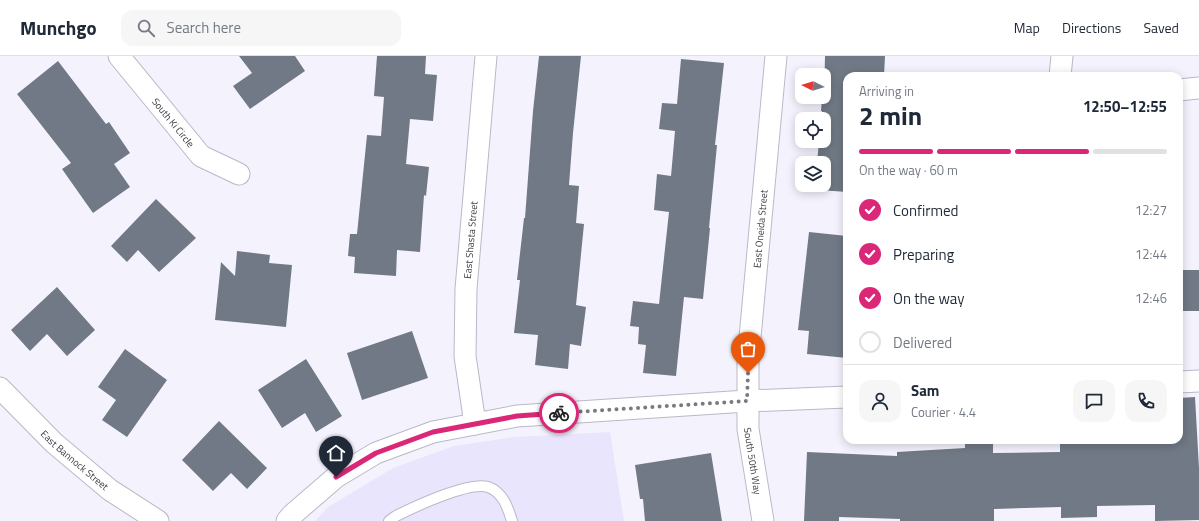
<!DOCTYPE html>
<html lang="en">
<head>
<meta charset="utf-8">
<style>
  :root { --surface:#fff; --page:#f6f6f7; --text:#1f2937; --muted:#747a83; --line:#e0e1e3; --accent:#db2777 }
  body { margin:0; font-family:"Titillium Web",sans-serif; background:var(--page); color:var(--text); height:100vh; display:flex; flex-direction:column; font-size:15px; white-space:nowrap }
  * { box-sizing:border-box; margin:0 }
  p { font-size:13px; color:var(--muted) }
  .icon { flex:none; width:22px; height:22px; fill:none; stroke:currentColor; stroke-width:2; stroke-linecap:round; stroke-linejoin:round }
  .map { position:relative; flex:1; overflow:hidden }
  .panel { position:absolute; left:843px; top:16px; width:340px; height:372px; display:flex; flex-direction:column; background:var(--surface); border-radius:12px; box-shadow:0 2px 10px #0003 }
  .panel>* { flex:none }
  .needle { width:26px; rotate:275deg }
  .fabs { position:absolute; left:795px; top:12px; display:grid; gap:8px }
  .fabs a { display:grid; place-items:center; width:36px; height:36px; border-radius:8px; background:var(--surface); box-shadow:0 2px 10px #0003; font-size:20px }
  .pin { position:absolute; display:grid; place-items:center; width:34px; height:34px; color:#fff; margin:-41px -17px; border-radius:50% 50% 50% 0; rotate:-45deg; box-shadow:0 0 4px #0007 }
  .pin .icon { rotate:45deg }
  .courier { position:absolute; display:grid; place-items:center; width:40px; height:40px; margin:-20px; border:3px solid #db2777; border-radius:50%; background:#fff; color:#222; box-shadow:0 1px 5px #0007 }
  .headline em { font-style:normal; font-weight:700 }
  .headline div { display:flex; flex-direction:column-reverse }
  .headline { display:flex; align-items:center; justify-content:space-between; height:68px; padding:0 16px }
  h1 { font-size:26px; font-weight:700; line-height:30px }
  .bar { display:grid; grid-template-columns:repeat(4,1fr); gap:6px 4px; align-content:center; height:48px; padding:0 16px }
  .bar i { height:5px; border-radius:3px; background:var(--line) }
  .bar .current { background:var(--accent) }
  .bar p { grid-column:span 4 }
  .line { display:flex; align-items:center; gap:10px; padding:0 16px; border-top:1px solid var(--line) }
  .line div { flex:1 }
  .round { display:grid; place-items:center; flex:none; width:42px; height:42px; border-radius:12px; background:var(--page) }
  ol { padding:0 16px; list-style:none }
  li { display:flex; align-items:center; gap:12px; height:44px }
  li p { margin-inline-start:auto }
  li .icon { padding:4px; border-radius:50%; background:var(--accent); color:#fff; stroke-width:4 }
  li:last-child { color:var(--muted) }
  li i { width:22px; height:22px; border:2px solid var(--line); border-radius:50% }
  header { display:flex; align-items:center; gap:24px; box-sizing:border-box; height:56px; padding:0 20px; background:var(--surface); border-bottom:1px solid var(--line) }
  header strong { font-size:19px }
  nav { display:flex; gap:22px; margin-inline-start:auto; font-size:14px }
  .search { width:280px; height:36px; background:var(--page); display:flex; align-items:center; gap:10px; box-sizing:border-box; padding:0 14px; border-radius:12px; color:var(--muted); font-size:15px }
  .map>svg:first-child { display:block }
  .built { fill:#e8e5fd }
  .building { fill:#717986 }
  .lines { fill:none; stroke-linecap:round; stroke-linejoin:round }
  .lane-casing { stroke:#bab8c8; stroke-width:12 }
  .street-casing { stroke:#bab8c8; stroke-width:23 }
  .lane { stroke:#fff; stroke-width:10 }
  .street { stroke:#fff; stroke-width:21 }
  .done { stroke:#7a7982; stroke-width:4; stroke-dasharray:0 7.2 }
  .route { stroke:#db2777; stroke-width:5 }
  .labels { text-anchor:middle; stroke-width:4; stroke-linejoin:round; paint-order:stroke }
  .street-label { font-size:10px; fill:#39383f; stroke:#fff }
</style>
</head>
<body>
<header>
<strong>Munchgo</strong>
<div class="search"><svg class="icon" aria-label="search" viewBox="0 0 24 24"><circle cx="10" cy="10" r="6"/><path d="M15 15l6 6"/></svg>Search here</div>
<nav><a>Map</a><a>Directions</a><a>Saved</a></nav>
</header>
<div class="map">
<svg width="1199" height="465" viewBox="0 0 1199 465">
  <rect width="100%" height="100%" fill="#f4f3fd"/>
  <!-- built -->
  <path class="built" d="M 610,376 L 624,465 L 315,465 L 328,451 L 393,412 L 454,390 L 515,381 Z"/>
  <!-- building -->
  <g class="building">
    <path d="M 239,0 L 295,0 L 305,15 L 250,53 L 233,30 L 252,17 Z"/>
    <path d="M 377,0 L 426,0 L 425,18 L 437,19 L 433,65 L 410,63 L 406,108 L 429,111 L 426,140 L 424,139 L 420,196 L 397,194 L 396,220 L 354,217 L 355,201 L 348,200 L 350,178 L 357,178 L 367,79 L 381,80 L 384,41 L 374,40 Z"/>
    <path d="M 539,0 L 581,0 L 573,77 L 569,129 L 579,130 L 576,167 L 584,168 L 576,249 L 586,251 L 581,290 L 570,288 L 568,313 L 535,309 L 538,279 L 514,277 L 520,224 L 517,224 L 524,162 L 525,162 L 533,55 Z"/>
    <path d="M 825,0 L 885,0 L 884,20 L 847,20 L 847,136 L 820,134 L 820,129 L 824,129 L 824,107 L 817,107 L 819,85 L 824,85 L 824,63 L 822,63 L 822,55 L 821,55 L 822,41 L 824,41 Z"/>
    <path d="M 681,3 L 724,7 L 715,89 L 717,89 L 709,172 L 710,172 L 703,243 L 684,241 L 676,320 L 643,317 L 646,289 L 638,288 L 639,271 L 630,270 L 633,245 L 659,248 L 669,156 L 654,154 L 657,118 L 671,120 L 675,75 L 659,73 L 662,47 L 677,48 Z"/>
    <path d="M 58,5 L 106,68 L 109,66 L 130,97 L 114,108 L 130,131 L 93,157 L 62,113 L 71,107 L 17,38 Z"/>
    <path d="M 156,143 L 196,182 L 159,216 L 138,194 L 127,206 L 111,190 Z"/>
    <path d="M 809,176 L 847,180 L 847,302 L 807,298 L 809,275 L 798,274 Z"/>
    <path d="M 237,195 L 270,199 L 269,207 L 292,209 L 286,271 L 215,264 L 221,206 L 235,220 Z"/>
    <rect x="1179" y="214" width="20" height="41"/>
    <path d="M 57,231 L 95,274 L 67,300 L 47,278 L 30,295 L 11,274 Z"/>
    <path d="M 412,275 L 428,322 L 362,344 L 347,297 Z"/>
    <path d="M 125,293 L 167,324 L 127,381 L 102,364 L 116,344 L 98,331 Z"/>
    <path d="M 306,303 L 342,360 L 316,376 L 305,357 L 282,372 L 258,334 Z"/>
    <path d="M 1195,341 L 1199,412 L 1199,464 L 1155,465 L 1155,449 L 1097,450 L 1097,461 L 1061,462 L 1061,451 L 994,453 L 994,465 L 900,465 L 900,463 L 839,461 L 839,465 L 804,465 L 807,396 L 897,400 L 897,396 L 965,392 L 965,388 L 993,388 L 993,397 L 1060,396 L 1060,384 L 1096,384 L 1096,386 L 1179,384 L 1179,342 Z"/>
    <path d="M 219,365 L 267,412 L 247,433 L 231,417 L 213,435 L 182,404 Z"/>
    <path d="M 711,397 L 722,465 L 645,465 L 643,443 L 640,443 L 635,409 Z"/>
  </g>
  <g class="lines">
    <!-- lane casing -->
    <g class="lane-casing">
      <path id="lane" d="M 389,465 L 396,460 C 414,451 469,425 488,431 C 503,436 508,452 512,465"/>
    </g>
    <!-- street casing -->
    <g class="street-casing">
      <g id="street">
        <path id="s1" d="M 119,0 L 201,100 L 239,118"/>
        <path d="M 1060,20 L 1062,0"/>
        <path d="M 1179,34 L 1199,32"/>
        <path d="M 1179,326 L 1199,325"/>
        <path id="s2" d="M 0,332 L 54,387 L 110,434 L 158,465"/>
        <path id="s3" d="M 475,368 L 465,300 L 466,233 L 486,0"/>
        <path d="M 287,465 L 292,459 L 336,421 L 376,397 L 433,376 L 517,360 L 747,345 L 847,341"/>
        <path id="s4" d="M 763,465 L 748,373 L 748,303 L 776,0"/>
      </g>
    </g>
    <!-- lane -->
    <use href="#lane" class="lane"/>
    <!-- street -->
    <use href="#street" class="street"/>
  </g>
  <g class="lines">
    <!-- done -->
    <path class="done" d="M 559,357 L 747,345 L 748,317"/>
    <!-- route -->
    <path class="route" d="M 336,421 L 376,397 L 433,376 L 517,360 L 559,357"/>
  </g>
  <g class="labels">
    <!-- street labels -->
    <g class="street-label">
      <text dy="4" stroke="none"><textPath href="#s1" startOffset="86">South Ki Circle</textPath></text>
      <text dy="4" stroke="none"><textPath href="#s4" startOffset="294">East Oneida Street</textPath></text>
      <text dy="4" stroke="none"><textPath href="#s3" startOffset="185">East Shasta Street</textPath></text>
      <text dy="4" stroke="none"><textPath href="#s2" startOffset="104">East Bannock Street</textPath></text>
      <text transform="translate(753 405) rotate(81)" y="4">South 50th Way</text>
    </g>
  </g>
</svg>
<div class="fabs">
<a><svg class="needle" viewBox="-14 -14 28 28"><path d="M0-13l5 13h-10z" fill="#e53935"/><path d="M0 13l5-13h-10z" fill="#747a83"/></svg></a>
<a><svg class="icon" aria-label="locate" viewBox="0 0 24 24"><circle cx="12" cy="12" r="6"/><path d="M12 2v4M12 18v4M2 12h4M18 12h4"/></svg></a>
<a><svg class="icon" aria-label="layers" viewBox="0 0 24 24"><path d="M12 4l9 5-9 5-9-5zM3 14l9 5 9-5"/></svg></a>
</div>
<div class="pin" style="left:748px;top:317px;background:#ea580c"><svg class="icon" aria-label="bag" viewBox="0 0 24 24"><path d="M5 8h14l-1 12H6zM9 8a3 3 0 0 1 6 0"/></svg></div>
<div class="pin" style="left:336px;top:421px;background:#1f2937"><svg class="icon" aria-label="home" viewBox="0 0 24 24"><path d="M3 11l9-7 9 7M6 9v11h12V9"/></svg></div>
<div class="courier" style="left:559px;top:357px"><svg class="icon" aria-label="bike" viewBox="0 0 24 24"><circle cx="6" cy="16" r="4"/><circle cx="18" cy="16" r="4"/><path d="M6 16l4-8h5l3 8M10 8l3 8H6M13 5h3"/></svg></div>
<section class="panel">
<div class="headline"><div><h1>2 min</h1><p>Arriving in</p></div><em>12:50–12:55</em></div>
<div class="bar"><i class="current"></i><i class="current"></i><i class="current"></i><i></i><p>On the way · 60 m</p></div>
<ol>
<li><svg class="icon" aria-label="check" viewBox="0 0 24 24"><path d="M5 12l5 5 9-10"/></svg>Confirmed<p>12:27</p></li>
<li><svg class="icon" aria-label="check" viewBox="0 0 24 24"><path d="M5 12l5 5 9-10"/></svg>Preparing<p>12:44</p></li>
<li><svg class="icon" aria-label="check" viewBox="0 0 24 24"><path d="M5 12l5 5 9-10"/></svg>On the way<p>12:46</p></li>
<li><i></i>Delivered</li>
</ol>
<div class="line" style="height:72px"><a class="round"><svg class="icon" aria-label="person" viewBox="0 0 24 24"><circle cx="12" cy="8" r="4"/><path d="M4 21q1-7 8-7t8 7"/></svg></a><div><b>Sam</b><p>Courier · 4.4</p></div><a class="round"><svg class="icon" aria-label="chat" viewBox="0 0 24 24"><path d="M4 5h16v11H9l-5 4z"/></svg></a><a class="round"><svg class="icon" aria-label="phone" viewBox="0 0 24 24"><path d="M5 4h4l2 5-3 2q2 4 5 5l2-3 5 2v4C11 20 4 13 5 4z"/></svg></a></div>
</section>
</div>
</body>
</html>
